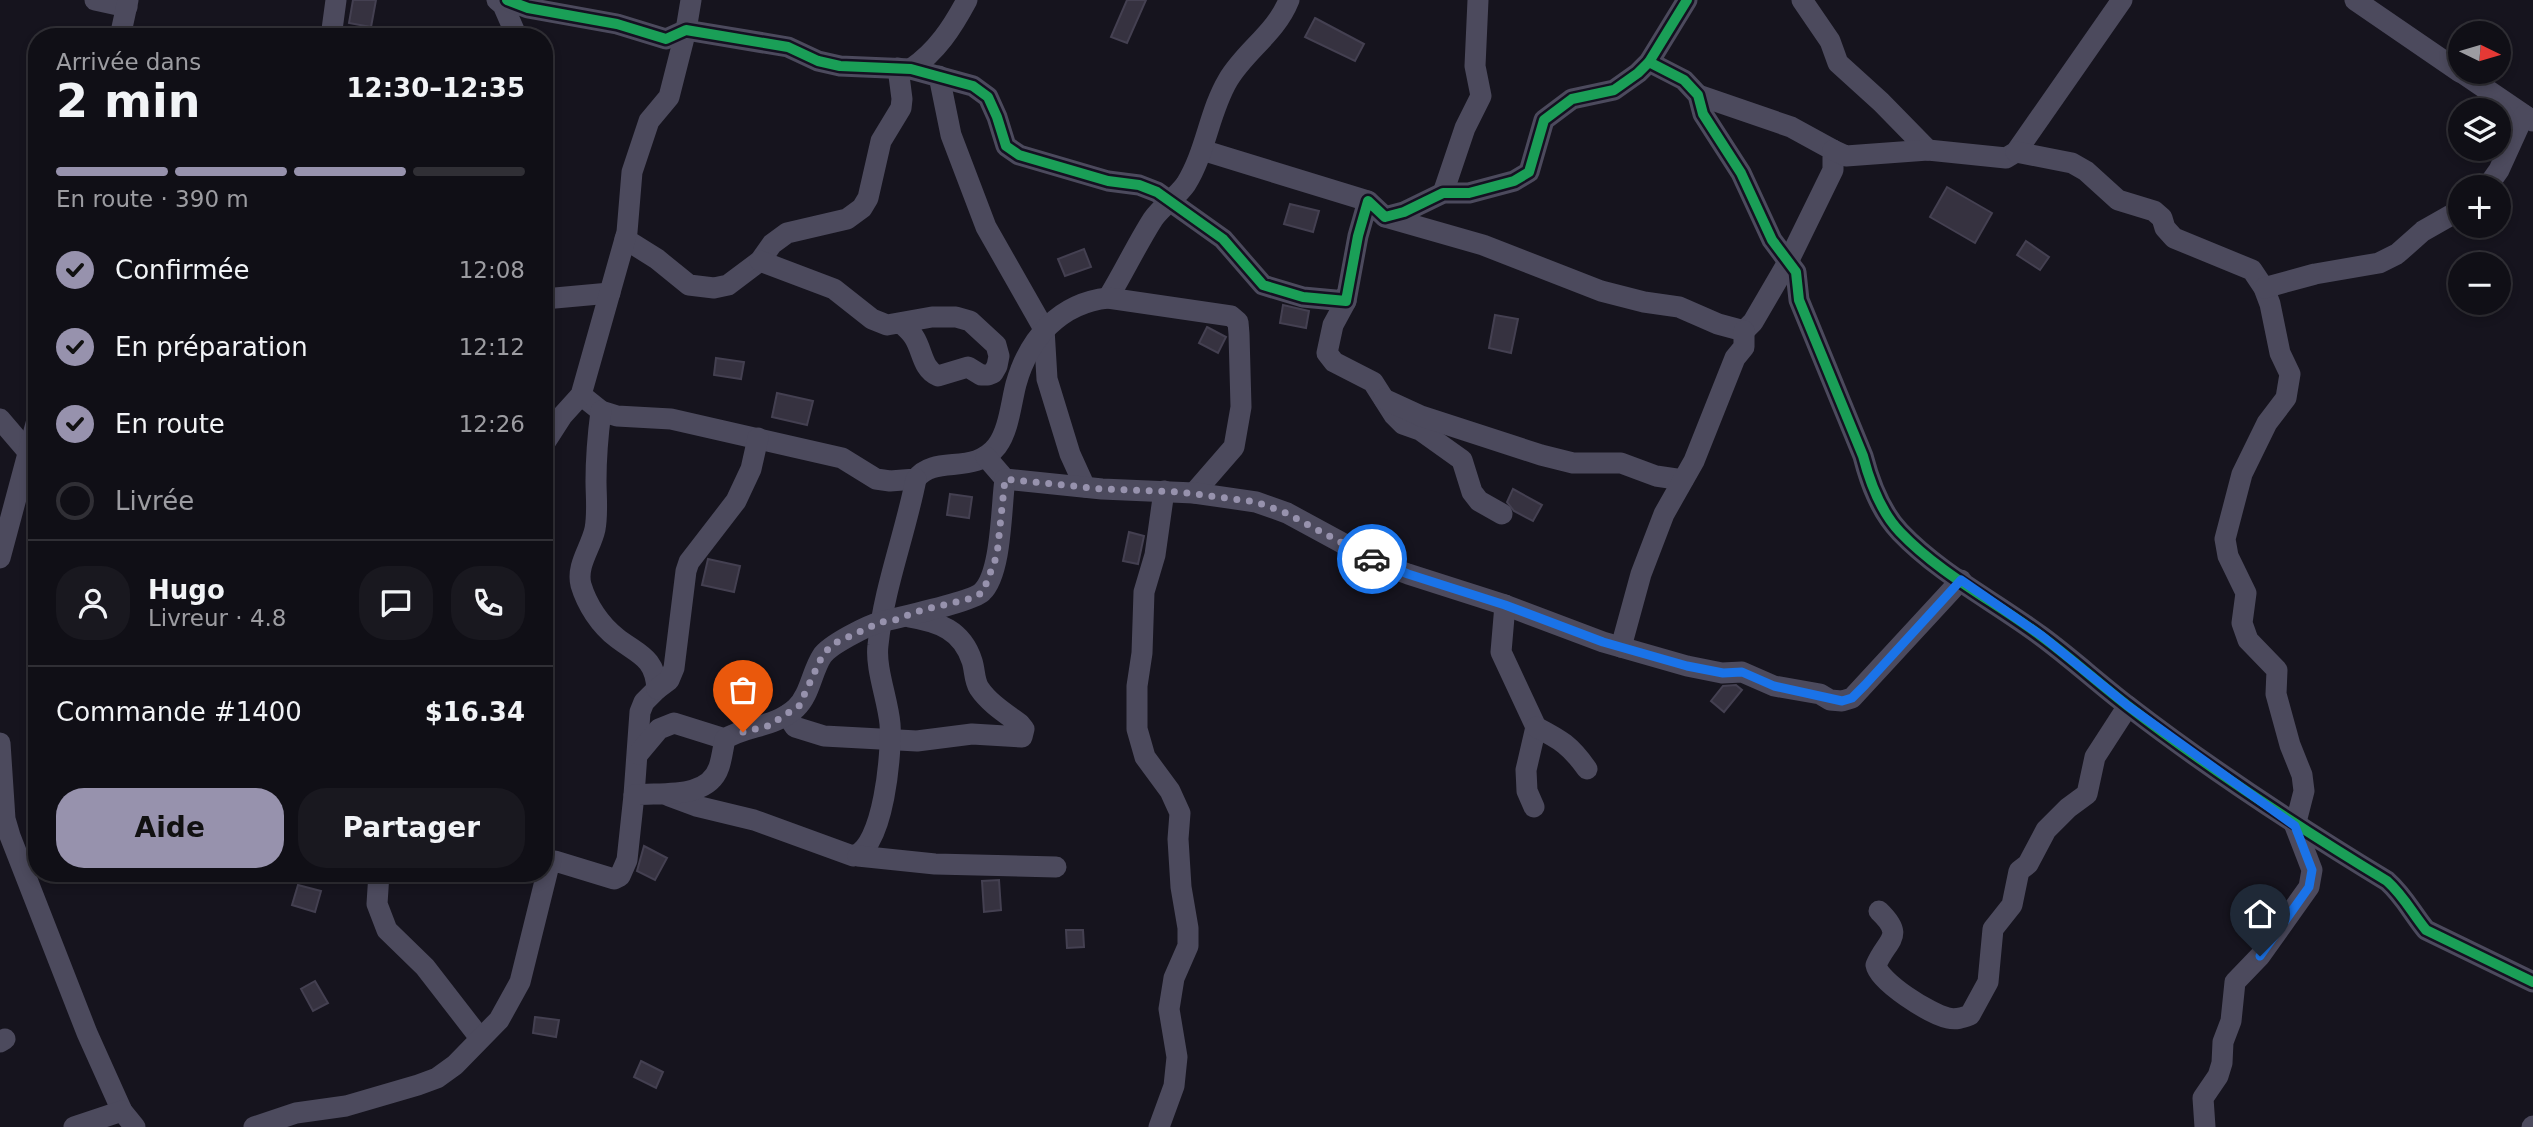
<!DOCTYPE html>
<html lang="fr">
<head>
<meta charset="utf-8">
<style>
  :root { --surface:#100f16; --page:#19181f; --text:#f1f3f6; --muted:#9c9ca1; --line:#302f35; --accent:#9792ad }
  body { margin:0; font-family:"DejaVu Sans",sans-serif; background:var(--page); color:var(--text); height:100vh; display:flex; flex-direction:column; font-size:26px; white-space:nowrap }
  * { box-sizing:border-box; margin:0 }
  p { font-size:23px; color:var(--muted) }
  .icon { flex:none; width:38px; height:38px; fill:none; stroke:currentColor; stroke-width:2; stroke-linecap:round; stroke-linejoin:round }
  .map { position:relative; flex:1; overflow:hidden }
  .drawer { position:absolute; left:28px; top:28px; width:525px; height:854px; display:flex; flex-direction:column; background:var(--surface); border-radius:28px; box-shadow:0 4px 10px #0003,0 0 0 2px var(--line) }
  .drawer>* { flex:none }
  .needle { width:46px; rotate:95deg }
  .fabs { position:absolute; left:2448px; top:21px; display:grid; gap:14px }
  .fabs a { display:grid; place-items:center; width:63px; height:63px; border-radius:50%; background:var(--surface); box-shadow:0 4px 10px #0003,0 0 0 2px var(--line); font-size:35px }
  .pin { position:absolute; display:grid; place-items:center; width:60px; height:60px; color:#fff; margin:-72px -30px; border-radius:50% 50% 50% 0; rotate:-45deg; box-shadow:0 0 7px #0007 }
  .pin .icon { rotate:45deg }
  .courier { position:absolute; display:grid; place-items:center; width:70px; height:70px; margin:-35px; border:5px solid #1a73e8; border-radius:50%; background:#fff; color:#222; box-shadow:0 2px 9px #0007 }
  .overview em { font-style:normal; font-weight:600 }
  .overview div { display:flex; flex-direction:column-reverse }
  .overview { display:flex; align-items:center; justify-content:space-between; height:119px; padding:0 28px }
  h1 { font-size:46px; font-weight:600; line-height:52px }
  .bar { display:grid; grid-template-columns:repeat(4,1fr); gap:10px 7px; align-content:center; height:84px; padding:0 28px }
  .bar i { height:9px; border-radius:5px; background:var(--line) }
  .bar .selected { background:var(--accent) }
  .bar p { grid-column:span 4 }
  .line { display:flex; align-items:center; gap:18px; padding:0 28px; border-top:2px solid var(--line) }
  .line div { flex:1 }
  .round { display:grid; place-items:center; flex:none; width:74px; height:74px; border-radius:28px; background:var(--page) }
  ol { padding:0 28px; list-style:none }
  li { display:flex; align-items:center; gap:21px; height:77px }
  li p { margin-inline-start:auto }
  li .icon { padding:7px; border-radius:50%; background:var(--accent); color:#111; stroke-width:4 }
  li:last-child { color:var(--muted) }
  li i { width:38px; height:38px; border:4px solid var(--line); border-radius:50% }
  .cta { display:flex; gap:14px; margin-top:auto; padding:14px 28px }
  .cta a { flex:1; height:80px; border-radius:28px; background:var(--accent); color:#111; font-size:28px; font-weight:600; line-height:80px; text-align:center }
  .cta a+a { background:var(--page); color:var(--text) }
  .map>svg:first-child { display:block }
  .building { fill:#363240; stroke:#444051; stroke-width:2 }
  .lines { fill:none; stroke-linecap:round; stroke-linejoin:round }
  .street { stroke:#4c4a5d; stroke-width:21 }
  .cycleway-casing { stroke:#141121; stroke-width:15 }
  .cycleway { stroke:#1a9f57; stroke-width:10 }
  .done { stroke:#9792ad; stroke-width:7; stroke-dasharray:0 12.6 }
  .route { stroke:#1a73e8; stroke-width:9 }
</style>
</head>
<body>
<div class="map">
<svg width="2533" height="1127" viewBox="0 0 2533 1127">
  <rect width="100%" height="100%" fill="#16141e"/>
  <!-- building -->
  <g class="building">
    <path d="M 353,0 L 376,0 L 371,27 L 349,23 Z"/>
    <path d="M 1127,0 L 1146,0 L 1127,43 L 1111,37 Z"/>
    <path d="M 1315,18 L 1364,44 L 1355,61 L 1305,37 Z"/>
    <path d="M 1947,187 L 1992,213 L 1975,243 L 1930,217 Z"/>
    <path d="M 1290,204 L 1319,211 L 1313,232 L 1284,224 Z"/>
    <path d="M 2026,241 L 2049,257 L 2040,270 L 2017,255 Z"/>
    <path d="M 1084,249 L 1091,267 L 1065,276 L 1058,259 Z"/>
    <path d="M 1283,305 L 1309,311 L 1306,328 L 1280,323 Z"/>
    <path d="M 1495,315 L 1518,319 L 1511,353 L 1489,348 Z"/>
    <path d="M 1207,327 L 1226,337 L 1218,353 L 1199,343 Z"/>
    <path d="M 716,358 L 744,362 L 741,379 L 714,375 Z"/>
    <path d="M 777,393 L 813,401 L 807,425 L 772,417 Z"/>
    <path d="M 1513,489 L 1542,505 L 1533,521 L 1514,511 L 1507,502 Z"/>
    <path d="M 950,494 L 972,497 L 969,518 L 947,515 Z"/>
    <path d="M 1129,532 L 1144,536 L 1138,564 L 1123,561 Z"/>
    <path d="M 708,559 L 740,566 L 734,592 L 702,585 Z"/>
    <path d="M 1736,685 L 1742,690 L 1724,712 L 1711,701 L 1723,686 Z"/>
    <path d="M 644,846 L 667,858 L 655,880 L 637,871 Z"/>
    <path d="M 999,880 L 1001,910 L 984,912 L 982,881 Z"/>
    <path d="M 298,885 L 321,891 L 315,912 L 292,905 Z"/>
    <path d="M 1066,930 L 1083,930 L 1084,947 L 1067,948 Z"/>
    <path d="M 315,981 L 328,1003 L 313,1011 L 301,989 Z"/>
    <path d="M 535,1017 L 559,1020 L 556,1037 L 533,1033 Z"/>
    <path d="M 641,1061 L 663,1072 L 656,1088 L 634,1077 Z"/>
  </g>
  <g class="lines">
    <!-- street -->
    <g class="street">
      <path d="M 95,0 L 127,7"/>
      <path d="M 497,0 L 503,5 L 517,37"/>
      <path d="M 507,0 L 528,8 L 617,24 L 666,39 L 686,30 L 788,47 L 818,61 L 840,66 L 911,69 L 973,86 L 988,97 L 997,117 L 1006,146 L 1019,155 L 1108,181 L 1139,185 L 1157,192 L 1223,239 L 1263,285 L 1303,297 L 1346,301 L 1358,236 L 1368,201 L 1385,217 L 1404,212 L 1443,193 L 1469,193 L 1514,181 L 1529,172 L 1544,120 L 1572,99 L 1614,90 L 1638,73 L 1649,62 L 1687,0"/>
      <path d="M 1802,0 L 1830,41 L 1838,63 L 1881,102 L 1928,150"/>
      <path d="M 2355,0 L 2460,72"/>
      <path d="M 120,37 L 128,0"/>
      <path d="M 331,37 L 336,0"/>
      <path d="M 1649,62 L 1684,80 L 1698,95 L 1703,114 L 1741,173 L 1772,240 L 1796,272 L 1799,300 L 1863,456 C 1870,483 1880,511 1900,532 C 1940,574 1994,601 2041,636 C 2071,658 2098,683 2128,706 C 2211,770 2298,827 2387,881 C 2404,896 2412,913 2426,930 L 2533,982"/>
      <path d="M 911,69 C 937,51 952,28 967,0"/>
      <path d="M 2461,72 L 2533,121"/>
      <path d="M 939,76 L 951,135 L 986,227 L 1044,329 L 1047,379 L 1070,454 L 1085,487"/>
      <path d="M 1698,95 L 1791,127 L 1833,150 L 1833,170 L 1788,262 L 1753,322 L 1744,331"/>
      <path d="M 1202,150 L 1368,201"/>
      <path d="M 1833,150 L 1846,156 L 1928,150 L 2006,158 L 2016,152 L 2122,0"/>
      <path d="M 2016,152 L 2072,163 L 2086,171 L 2118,200 L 2154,211 L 2162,218 L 2165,228 L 2174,238 L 2252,270 L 2264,288 L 2270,304 L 2280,353 L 2290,374 L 2286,398 L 2267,423 L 2242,474 L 2225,539 L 2228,556 L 2246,593 L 2242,623 L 2248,640 L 2277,670 L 2276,694 L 2290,745 L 2302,775 L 2304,791 L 2295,826 L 2312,870 L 2309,887 L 2260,956 L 2235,982 L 2231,1021 L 2223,1042 L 2222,1063 L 2218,1076 L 2203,1098 L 2205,1127"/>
      <path d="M 2487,187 L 2499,170 L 2524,115"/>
      <path d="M 1443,193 L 1465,128 L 1481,96 L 1475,66 L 1478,0"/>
      <path d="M 1385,217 L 1483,245 L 1601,291 L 1644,302 L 1679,307 L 1718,324 L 1744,331"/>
      <path d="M 625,239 L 657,259 L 689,285 L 714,288 L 728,285 L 760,261 L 772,244 L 787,233 L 847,219 L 862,208 L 868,198 L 881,141 L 901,108 L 902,99 L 898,68"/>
      <path d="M 760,261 L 834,289 L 872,319 L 887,325 L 932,317 L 956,317 L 970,321 L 996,345 L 999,356 L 997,366 L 993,373 L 988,375 L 981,375 L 968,367 L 938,376 C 922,369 923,351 914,337 C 911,332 906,328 901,323"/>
      <path d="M 2264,288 L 2315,274 L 2379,263 L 2397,254 L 2423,231 L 2460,210"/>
      <path d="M 1108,298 C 1124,272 1137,244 1153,219 C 1162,206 1177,197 1186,184 C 1206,152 1209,112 1228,80 C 1245,51 1276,33 1289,0"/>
      <path d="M 544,299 L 610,293"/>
      <path d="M 1346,301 L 1333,325 L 1327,353 L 1334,362 L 1373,382 L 1394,415 L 1403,424 L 1420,430 L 1462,460 L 1472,492 L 1479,501 L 1502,514"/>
      <path d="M 581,395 L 601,411 L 617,416 L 671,419 L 842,458 L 876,479 L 890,481 L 916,479 C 935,454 974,476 997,446 C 1009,430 1011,403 1016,384 C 1029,338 1060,303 1108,298 L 1231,316 L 1238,322 L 1239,334 L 1241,407 L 1234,447 L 1194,493"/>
      <path d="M 1384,399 L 1421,416 L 1541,455 L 1573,463 L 1621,463 L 1656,476 L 1683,480"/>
      <path d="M 601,411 C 598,434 596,457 596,481 C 596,496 598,513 595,529 C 591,548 576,565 581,585 C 587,605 600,625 617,638 C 639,655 655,657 657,689 L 644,702 L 640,712 L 634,795"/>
      <path d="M 0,419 L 29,453"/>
      <path d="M 544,444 L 562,416 L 581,395 L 627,232 L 632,172 L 649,121 L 669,97 L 686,30 L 691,0"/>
      <path d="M 986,457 L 1005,479 L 1102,489 L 1194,493 L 1256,502 L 1287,513 L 1381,564 L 1408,574 L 1505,605 L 1603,642 L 1687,666 L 1722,673 L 1742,672 L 1774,686 L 1820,694 L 1830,700 L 1842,701 L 1852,698 L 1961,580"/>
      <path d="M 0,558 L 37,420"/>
      <path d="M 1505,605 L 1501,652 L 1536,727 L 1526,770 L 1527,791 L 1534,807"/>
      <path d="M 1621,647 L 1641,574 L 1664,514 L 1694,461 L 1735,358 L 1744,347 L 1744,331"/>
      <path d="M 657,689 L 669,680 L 674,668 L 686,571 L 689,562 L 736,501 L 751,469 L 758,438"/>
      <path d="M 787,715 L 795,727 L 824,736 L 917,741 L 972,734 L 1022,737 L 1024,729 L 1020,724 C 1005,713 989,703 979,688 C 974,680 975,670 972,661 C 962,630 939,622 909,617"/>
      <path d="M 1536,727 C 1561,740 1570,745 1587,769"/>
      <path d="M 0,743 L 5,819 L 10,836 L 87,1033 L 122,1111 L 135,1127"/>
      <path d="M 638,754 L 659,729 L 674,723 L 725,739"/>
      <path d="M 669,796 L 696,806 L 754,820 L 853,856 C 884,849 892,750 890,724 C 888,700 875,668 878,645 C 884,587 905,535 916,479"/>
      <path d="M 858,856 L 935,864 L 1056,867"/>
      <path d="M 379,873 L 377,904 L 387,930 L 425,967 L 480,1038"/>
      <path d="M 1879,911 C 1906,937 1887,939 1876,965 C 1879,982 1930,1014 1948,1018 C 1956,1020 1962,1018 1970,1015 L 1988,982 L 1993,929 L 2012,905 L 2019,871 L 2028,864 L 2046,830 L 2068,808 L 2087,794 L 2095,757 L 2128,706"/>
      <path d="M 0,1042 L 5,1039"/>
      <path d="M 74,1127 L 122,1111"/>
      <path d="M 254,1127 L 296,1113 L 346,1106 L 418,1085 L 437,1078 L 455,1065 L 499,1020 L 520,982 L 549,865 L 555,861 L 614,879 L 620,876 L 627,860 L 634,795 C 661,792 708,800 719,767 C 722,758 723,748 725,739 C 747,725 774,728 796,708 C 810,695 812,671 822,656 C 829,645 868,625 881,622 C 899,617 972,602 982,592 C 1002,573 1001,506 1005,479"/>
      <path d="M 1159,1127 L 1174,1086 L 1177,1057 L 1169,1009 L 1174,978 L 1188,946 L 1188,928 L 1181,887 L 1178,839 L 1180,813 L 1170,791 L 1145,757 L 1137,729 L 1137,686 L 1142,653 L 1144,592 L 1155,555 L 1164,491"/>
      <path d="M 2532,1127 L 2533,1126"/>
    </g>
    <!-- cycleway casing -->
    <g class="cycleway-casing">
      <g id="cycleway">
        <path d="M 507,0 L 528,8 L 617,24 L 666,39 L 686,30 L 788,47 L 818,61 L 840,66 L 911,69 L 973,86 L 988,97 L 997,117 L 1006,146 L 1019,155 L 1108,181 L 1139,185 L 1157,192 L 1223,239 L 1263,285 L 1303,297 L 1346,301 L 1358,236 L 1368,201 L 1385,217 L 1404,212 L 1443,193 L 1469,193 L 1514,181 L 1529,172 L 1544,120 L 1572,99 L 1614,90 L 1638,73 L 1649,62 L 1687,0"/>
        <path d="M 1649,62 L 1684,80 L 1698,95 L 1703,114 L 1741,173 L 1772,240 L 1796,272 L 1799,300 L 1863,456 C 1870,483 1880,511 1900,532 C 1940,574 1994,601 2041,636 C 2071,658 2098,683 2128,706 C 2211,770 2298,827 2387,881 C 2404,896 2412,913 2426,930 L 2533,982"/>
      </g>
    </g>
    <!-- cycleway -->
    <use href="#cycleway" class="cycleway"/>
  </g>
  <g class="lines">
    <!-- done -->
    <path class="done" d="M 743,732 L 768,726 L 799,706 L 823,654 L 835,643 L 881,622 L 895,620 L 922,610 L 973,598 L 983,592 L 997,555 L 1005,479 L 1102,489 L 1180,492 L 1256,502 L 1286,513 L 1372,559"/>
    <!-- route -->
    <path class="route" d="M 1372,559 L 1408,574 L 1505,605 L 1603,642 L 1687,666 L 1723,673 L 1742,672 L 1774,686 L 1842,701 L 1852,698 L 1865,685 L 1961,580 L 2042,636 L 2128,706 L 2295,826 L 2312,870 L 2309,887 L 2260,956"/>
  </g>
</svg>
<div class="fabs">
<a><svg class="needle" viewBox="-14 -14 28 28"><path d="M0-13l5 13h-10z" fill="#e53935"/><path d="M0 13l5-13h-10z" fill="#9c9ca1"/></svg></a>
<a><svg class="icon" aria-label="layers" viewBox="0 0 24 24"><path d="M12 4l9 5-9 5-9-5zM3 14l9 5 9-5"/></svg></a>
<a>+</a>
<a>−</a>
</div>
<div class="pin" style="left:743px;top:732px;background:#ea580c"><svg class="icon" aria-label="bag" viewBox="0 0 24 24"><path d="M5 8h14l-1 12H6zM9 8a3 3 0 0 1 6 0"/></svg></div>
<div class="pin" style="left:2260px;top:956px;background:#1f2937"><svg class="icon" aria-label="home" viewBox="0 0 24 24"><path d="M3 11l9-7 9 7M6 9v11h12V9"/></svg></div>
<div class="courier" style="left:1372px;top:559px"><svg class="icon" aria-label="car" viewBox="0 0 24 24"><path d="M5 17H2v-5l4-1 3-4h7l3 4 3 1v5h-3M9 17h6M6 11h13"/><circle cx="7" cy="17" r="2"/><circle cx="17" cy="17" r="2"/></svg></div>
<section class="drawer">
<div class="overview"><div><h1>2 min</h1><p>Arrivée dans</p></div><em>12:30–12:35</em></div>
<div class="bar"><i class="selected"></i><i class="selected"></i><i class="selected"></i><i></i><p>En route · 390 m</p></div>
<ol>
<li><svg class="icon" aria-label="check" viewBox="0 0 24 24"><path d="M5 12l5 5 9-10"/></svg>Confirmée<p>12:08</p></li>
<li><svg class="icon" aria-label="check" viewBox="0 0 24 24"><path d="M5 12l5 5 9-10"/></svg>En préparation<p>12:12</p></li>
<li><svg class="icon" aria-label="check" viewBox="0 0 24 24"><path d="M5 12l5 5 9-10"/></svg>En route<p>12:26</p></li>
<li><i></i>Livrée</li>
</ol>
<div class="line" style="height:126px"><a class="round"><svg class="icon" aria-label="person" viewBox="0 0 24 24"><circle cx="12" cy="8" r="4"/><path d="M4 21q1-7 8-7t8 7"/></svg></a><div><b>Hugo</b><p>Livreur · 4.8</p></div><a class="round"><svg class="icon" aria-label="chat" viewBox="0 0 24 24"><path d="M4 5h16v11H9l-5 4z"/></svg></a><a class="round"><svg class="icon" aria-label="phone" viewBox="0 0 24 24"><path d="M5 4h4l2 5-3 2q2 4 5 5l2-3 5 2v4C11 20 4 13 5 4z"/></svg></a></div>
<div class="line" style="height:91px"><div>Commande #1400</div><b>$16.34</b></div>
<div class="cta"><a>Aide</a><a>Partager</a></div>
</section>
</div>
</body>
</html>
